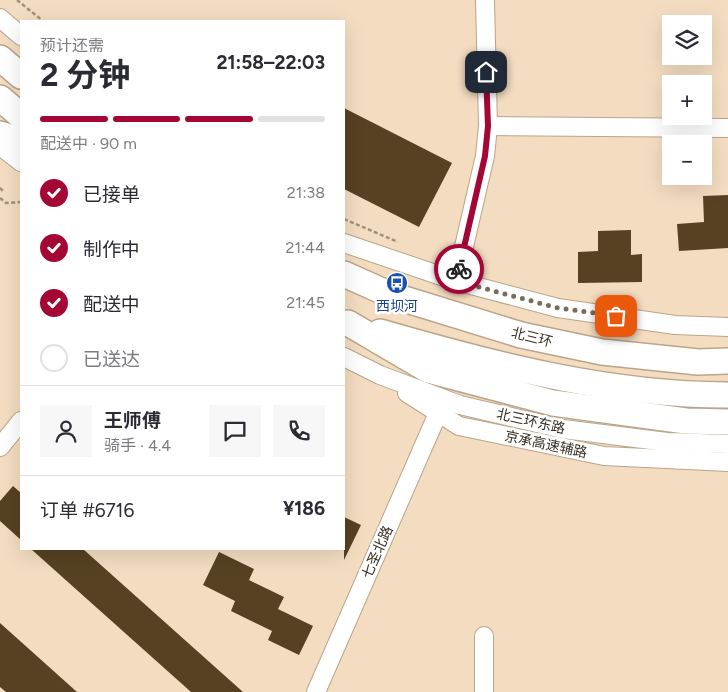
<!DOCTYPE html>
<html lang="zh">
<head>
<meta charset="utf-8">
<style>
  :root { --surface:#fff; --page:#f7f7f7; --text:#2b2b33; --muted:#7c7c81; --line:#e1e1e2; --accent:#a40736 }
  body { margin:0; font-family:Figtree,"Noto Sans SC",sans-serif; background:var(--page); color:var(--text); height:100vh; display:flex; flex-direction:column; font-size:19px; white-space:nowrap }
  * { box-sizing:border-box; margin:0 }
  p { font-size:16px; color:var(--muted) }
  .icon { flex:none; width:28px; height:28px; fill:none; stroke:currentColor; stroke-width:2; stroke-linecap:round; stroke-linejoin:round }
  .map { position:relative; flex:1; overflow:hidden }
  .sheet { position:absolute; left:20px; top:20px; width:325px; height:530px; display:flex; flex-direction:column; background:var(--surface); border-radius:0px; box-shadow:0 5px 20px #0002 }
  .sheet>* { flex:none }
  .tools { position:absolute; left:662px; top:15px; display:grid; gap:10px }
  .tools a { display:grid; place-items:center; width:50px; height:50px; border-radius:0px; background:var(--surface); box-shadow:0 5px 20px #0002; font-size:25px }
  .pin { position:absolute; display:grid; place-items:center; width:42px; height:42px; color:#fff; margin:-21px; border-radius:10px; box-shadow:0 2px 8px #0006 }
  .courier { position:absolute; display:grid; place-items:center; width:50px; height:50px; margin:-25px; border:4px solid #a40736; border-radius:50%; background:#fff; color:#222; box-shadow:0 1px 6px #0007 }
  .head em { font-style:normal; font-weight:700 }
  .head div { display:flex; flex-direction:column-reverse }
  .head { display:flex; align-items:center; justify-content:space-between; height:85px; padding:0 20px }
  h1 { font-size:32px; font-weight:700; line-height:38px }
  .bar { display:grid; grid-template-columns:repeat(4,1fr); gap:8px 5px; align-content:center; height:60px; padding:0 20px }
  .bar i { height:6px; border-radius:4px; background:var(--line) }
  .bar .active { background:var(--accent) }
  .bar p { grid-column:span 4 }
  .line { display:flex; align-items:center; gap:12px; padding:0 20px; border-top:1px solid var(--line) }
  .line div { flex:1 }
  .round { display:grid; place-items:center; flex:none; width:52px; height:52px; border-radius:0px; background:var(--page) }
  ol { padding:0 20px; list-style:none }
  li { display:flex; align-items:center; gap:15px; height:55px }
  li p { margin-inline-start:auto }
  li .icon { padding:5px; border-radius:50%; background:var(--accent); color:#fff; stroke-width:4 }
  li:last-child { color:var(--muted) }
  li i { width:28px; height:28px; border:2px solid var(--line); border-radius:50% }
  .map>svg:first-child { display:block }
  .building { fill:#574122 }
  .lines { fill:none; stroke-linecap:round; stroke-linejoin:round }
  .minor-casing { stroke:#baa58a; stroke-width:20 }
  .highway-casing { stroke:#baa58a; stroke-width:28 }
  .path { stroke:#a1907c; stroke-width:2.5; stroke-dasharray:4 2.5; stroke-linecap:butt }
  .minor { stroke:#fff; stroke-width:18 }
  .highway { stroke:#fff; stroke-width:25 }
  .done { stroke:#796c5b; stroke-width:5; stroke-dasharray:0 9 }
  .route { stroke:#a40736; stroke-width:6 }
  .labels { text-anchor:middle; stroke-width:5; stroke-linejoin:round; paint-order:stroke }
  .transit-label { font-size:14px; fill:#164399; stroke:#fff }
  .street-label { font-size:14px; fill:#372f24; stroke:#fff }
</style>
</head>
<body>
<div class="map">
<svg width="728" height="692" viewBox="0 0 728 692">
  <rect width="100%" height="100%" fill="#f3dcc0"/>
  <!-- building -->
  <g class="building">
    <path d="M 344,108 L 452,163 L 419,227 L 344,189 Z"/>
    <path d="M 728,195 L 728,248 L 679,251 L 677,224 L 704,222 L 703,196 Z"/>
    <path d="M 631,230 L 631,255 L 642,254 L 642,282 L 578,283 L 578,252 L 598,251 L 598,231 Z"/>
    <path d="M 13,486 L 21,493 L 21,540 L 0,521 L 0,501 Z"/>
    <path d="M 344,517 L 361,525 L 344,560 Z"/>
    <path d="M 31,549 L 83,549 L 243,692 L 191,692 Z"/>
    <path d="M 219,552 L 254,569 L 249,580 L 284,597 L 278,609 L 313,626 L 299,655 L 268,640 L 272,631 L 231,611 L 235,601 L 203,585 Z"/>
    <path d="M 0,623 L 77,692 L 6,692 L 0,687 Z"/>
  </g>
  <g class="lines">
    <!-- minor casing -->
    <g class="minor-casing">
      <g id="minor">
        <path d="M 0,18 L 21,36"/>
        <path d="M 488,126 L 728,128"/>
        <path d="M 0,146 L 21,162"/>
        <path d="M 344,243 L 456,281 L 558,308 L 675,325 L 728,327"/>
        <path d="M 456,281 L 485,156 L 488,126 L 485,0"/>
        <path d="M 344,357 L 380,375 L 460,405 L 563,429 L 667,442 L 728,444"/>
        <path d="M 407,393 L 459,426 L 604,456 L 728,462"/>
        <path d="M 0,447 L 21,421"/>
        <path d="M 316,692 L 438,413"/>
        <path d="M 484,692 L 484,636"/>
      </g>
    </g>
    <!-- highway casing -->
    <g class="highway-casing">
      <g id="highway">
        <path d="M 0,58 L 21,76"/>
        <path d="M 0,98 L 21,116"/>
        <path d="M 0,134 L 21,140"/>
        <path d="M 344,274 L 391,295 L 521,335 L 602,352 L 698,362 L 728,361"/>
        <path d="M 348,323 L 428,370 L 553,403 L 686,421 L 728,422"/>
        <path d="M 380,332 C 494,365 609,395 728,395"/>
      </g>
    </g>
    <!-- path -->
    <g class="path">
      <path d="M 17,0 L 43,21"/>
      <path d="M 0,188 L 4,192"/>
      <path d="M 0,198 L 6,203 L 21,202"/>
      <path d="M 344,219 L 398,242"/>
    </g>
    <!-- minor -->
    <use href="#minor" class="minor"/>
    <!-- highway -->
    <use href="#highway" class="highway"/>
  </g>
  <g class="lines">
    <!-- done -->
    <path class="done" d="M 459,269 L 456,281 L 558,308 L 616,316"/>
    <!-- route -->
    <path class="route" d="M 459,269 L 485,156 L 488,126 L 486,72"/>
  </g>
  <!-- icons -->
  <defs>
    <g id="bus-disc" transform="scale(1.125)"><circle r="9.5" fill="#1a4fb4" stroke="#fff"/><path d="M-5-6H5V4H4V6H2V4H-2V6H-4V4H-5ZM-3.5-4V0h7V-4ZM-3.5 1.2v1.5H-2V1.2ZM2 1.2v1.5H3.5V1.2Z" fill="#fff"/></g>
  </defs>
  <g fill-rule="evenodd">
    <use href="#bus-disc" x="397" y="283"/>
  </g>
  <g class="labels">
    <!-- transit labels -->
    <g class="transit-label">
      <text x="397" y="311">西坝河</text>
    </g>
    <!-- street labels -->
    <g class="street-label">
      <text transform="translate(532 337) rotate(14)" y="5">北三环</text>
      <text transform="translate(531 421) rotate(13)" y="5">北三环东路</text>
      <text transform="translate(546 444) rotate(12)" y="5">京承高速辅路</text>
      <text transform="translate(377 552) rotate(-66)" y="5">七圣北路</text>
    </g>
  </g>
</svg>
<div class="tools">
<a><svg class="icon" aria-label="layers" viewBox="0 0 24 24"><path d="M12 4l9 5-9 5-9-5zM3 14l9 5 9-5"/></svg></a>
<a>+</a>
<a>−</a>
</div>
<div class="pin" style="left:616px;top:316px;background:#ea580c"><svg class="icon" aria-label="bag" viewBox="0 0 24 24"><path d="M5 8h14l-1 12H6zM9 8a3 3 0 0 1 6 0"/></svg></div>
<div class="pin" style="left:486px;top:72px;background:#1f2937"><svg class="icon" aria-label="home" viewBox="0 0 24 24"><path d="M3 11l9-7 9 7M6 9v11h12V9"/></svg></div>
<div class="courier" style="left:459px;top:269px"><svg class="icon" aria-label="bike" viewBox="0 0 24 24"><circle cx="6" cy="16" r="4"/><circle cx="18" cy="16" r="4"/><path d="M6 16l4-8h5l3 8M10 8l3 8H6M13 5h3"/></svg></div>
<section class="sheet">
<div class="head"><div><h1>2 分钟</h1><p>预计还需</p></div><em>21:58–22:03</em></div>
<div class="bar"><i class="active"></i><i class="active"></i><i class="active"></i><i></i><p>配送中 · 90 m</p></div>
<ol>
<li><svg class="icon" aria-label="check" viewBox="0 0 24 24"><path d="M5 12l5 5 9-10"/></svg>已接单<p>21:38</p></li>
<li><svg class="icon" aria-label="check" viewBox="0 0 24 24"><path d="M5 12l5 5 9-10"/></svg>制作中<p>21:44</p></li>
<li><svg class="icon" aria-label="check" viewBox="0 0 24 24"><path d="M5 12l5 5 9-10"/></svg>配送中<p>21:45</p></li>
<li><i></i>已送达</li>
</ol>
<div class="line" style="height:90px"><a class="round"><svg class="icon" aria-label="person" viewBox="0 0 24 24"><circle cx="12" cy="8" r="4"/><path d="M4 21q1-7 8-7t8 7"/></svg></a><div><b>王师傅</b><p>骑手 · 4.4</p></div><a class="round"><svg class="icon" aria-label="chat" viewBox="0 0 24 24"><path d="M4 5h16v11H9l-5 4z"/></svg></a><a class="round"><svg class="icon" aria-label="phone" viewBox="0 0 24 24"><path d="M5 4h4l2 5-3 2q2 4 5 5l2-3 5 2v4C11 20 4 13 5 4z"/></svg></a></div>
<div class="line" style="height:65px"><div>订单 #6716</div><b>¥186</b></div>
</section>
</div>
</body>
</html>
